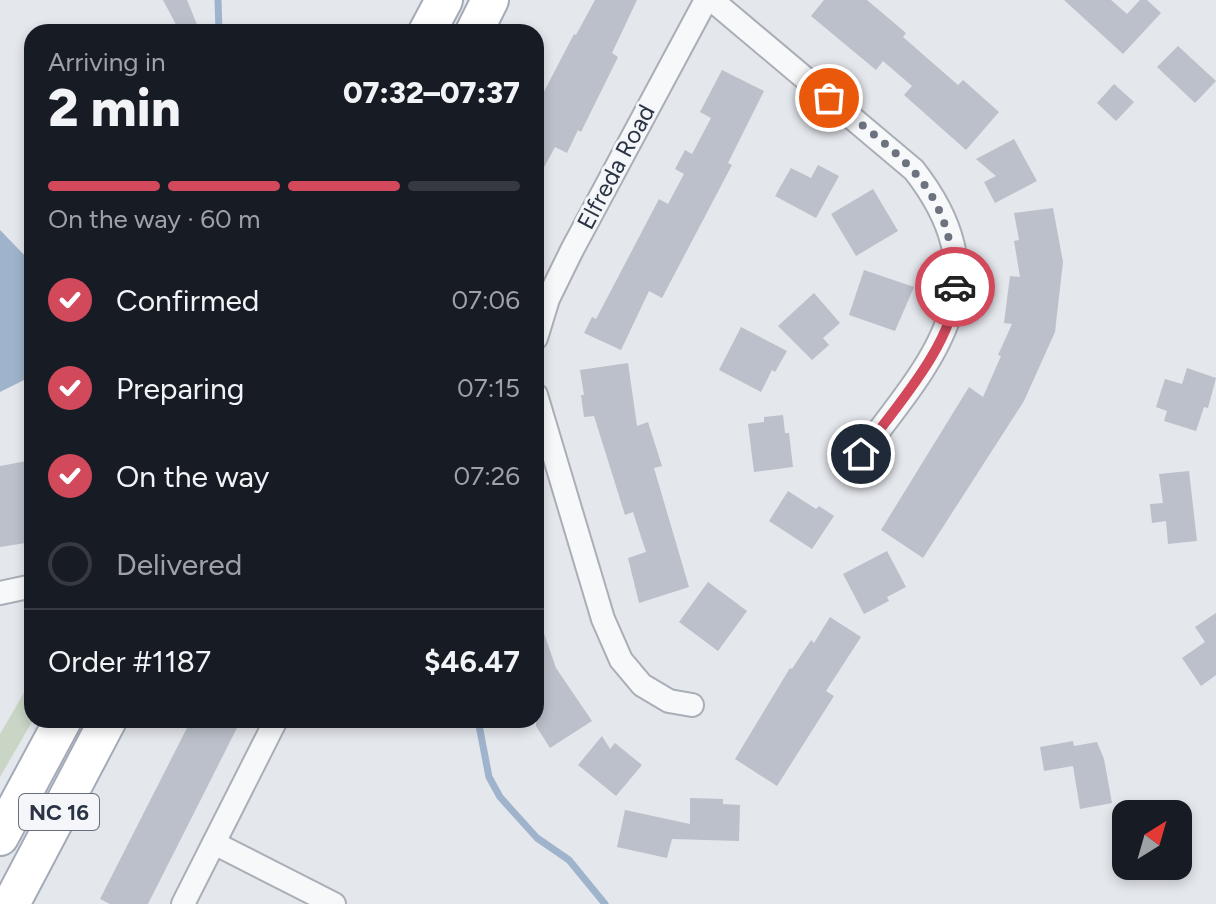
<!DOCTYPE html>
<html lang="en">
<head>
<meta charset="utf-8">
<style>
  :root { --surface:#171b24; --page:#242831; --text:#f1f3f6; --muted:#9ea1a6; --line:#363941; --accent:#d1495b }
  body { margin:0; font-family:Figtree,sans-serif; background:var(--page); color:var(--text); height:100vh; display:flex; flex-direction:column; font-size:30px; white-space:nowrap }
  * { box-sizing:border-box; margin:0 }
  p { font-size:26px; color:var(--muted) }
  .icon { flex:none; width:44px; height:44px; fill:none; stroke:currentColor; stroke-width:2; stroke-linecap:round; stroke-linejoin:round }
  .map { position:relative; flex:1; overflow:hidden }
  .details { position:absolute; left:24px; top:24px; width:520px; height:704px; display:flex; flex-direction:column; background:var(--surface); border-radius:24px; box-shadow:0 4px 12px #0003 }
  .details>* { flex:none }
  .needle { width:52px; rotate:37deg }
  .buttons { position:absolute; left:1112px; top:800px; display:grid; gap:16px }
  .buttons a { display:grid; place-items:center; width:80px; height:80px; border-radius:16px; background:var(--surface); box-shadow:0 4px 12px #0003; font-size:40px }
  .pin { position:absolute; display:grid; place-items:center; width:68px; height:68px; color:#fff; margin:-34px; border:4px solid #fff; border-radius:50%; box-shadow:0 2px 8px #0007 }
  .courier { position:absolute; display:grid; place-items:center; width:80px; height:80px; margin:-40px; border:6px solid #d1495b; border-radius:50%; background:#fff; color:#222; box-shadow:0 2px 10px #0007 }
  .summary em { font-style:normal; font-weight:800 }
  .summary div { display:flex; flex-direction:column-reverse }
  .summary { display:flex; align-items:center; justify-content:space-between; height:136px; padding:0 24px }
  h1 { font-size:52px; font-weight:800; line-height:60px }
  .bar { display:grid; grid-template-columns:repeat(4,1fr); gap:12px 8px; align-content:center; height:96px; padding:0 24px }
  .bar i { height:10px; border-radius:6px; background:var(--line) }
  .bar .on { background:var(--accent) }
  .bar p { grid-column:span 4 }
  .line { display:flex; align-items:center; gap:20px; padding:0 24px; border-top:2px solid var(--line) }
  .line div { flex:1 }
  ol { padding:0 24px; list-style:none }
  li { display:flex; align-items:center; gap:24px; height:88px }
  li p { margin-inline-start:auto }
  li .icon { padding:8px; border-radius:50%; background:var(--accent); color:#fff; stroke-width:4 }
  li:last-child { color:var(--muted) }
  li i { width:44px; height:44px; border:4px solid var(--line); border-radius:50% }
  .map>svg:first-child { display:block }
  .green { fill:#c9d6c5 }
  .water { fill:#9fb4cc }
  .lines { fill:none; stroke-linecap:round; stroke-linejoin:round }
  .stream { stroke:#9fb4cc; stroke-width:7 }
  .building { fill:#bbc0ca }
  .street-casing { stroke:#a9aeb7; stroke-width:26 }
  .primary-casing { stroke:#a3abb8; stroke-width:40 }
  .street { stroke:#f7f8fa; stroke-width:22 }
  .primary { stroke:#fff; stroke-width:36 }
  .done { stroke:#6c737f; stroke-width:8; stroke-dasharray:0 14.4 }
  .route { stroke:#d1495b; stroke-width:10 }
  .labels { text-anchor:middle; stroke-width:6; stroke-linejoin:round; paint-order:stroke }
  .shield { fill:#f4f6f9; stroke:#676e7b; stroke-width:2 }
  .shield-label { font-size:22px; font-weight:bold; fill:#2b3445 }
  .street-label { font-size:24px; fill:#2b3445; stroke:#f4f6f9 }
</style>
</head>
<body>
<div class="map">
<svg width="1216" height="904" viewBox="0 0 1216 904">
  <rect width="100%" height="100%" fill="#e4e7ec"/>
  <!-- green -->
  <path class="green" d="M 32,679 L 33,720 L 0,777 L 0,734 Z"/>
  <!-- water -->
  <path class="water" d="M 0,230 L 32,263 L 32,376 L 0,392 Z"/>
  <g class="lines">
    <!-- stream -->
    <g class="stream">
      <path d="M 218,0 L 219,32"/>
      <path d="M 478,720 L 489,777 L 500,797 L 537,838 L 569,860 L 605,904"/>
    </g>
  </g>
  <!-- building -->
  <g class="building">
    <path d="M 163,0 L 187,0 L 200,32 L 180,32 Z"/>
    <path d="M 595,0 L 637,0 L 612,53 L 618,57 L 581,132 L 578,130 L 567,153 L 555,147 L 536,182 L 536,107 L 574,34 L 576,35 Z"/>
    <path d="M 824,0 L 867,0 L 906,33 L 903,37 L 958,85 L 963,80 L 999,112 L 966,150 L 904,95 L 912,86 L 883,61 L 876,70 L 811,16 Z"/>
    <path d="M 1064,0 L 1111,0 L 1127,14 L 1140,0 L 1147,0 L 1161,13 L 1123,54 Z"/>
    <path d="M 1178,46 L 1216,81 L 1195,103 L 1157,67 Z"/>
    <path d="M 722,70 L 764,91 L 728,163 L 732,165 L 662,298 L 649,291 L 621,350 L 584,333 L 592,317 L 596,319 L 659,199 L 668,204 L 684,174 L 675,169 L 685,150 L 692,154 L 711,118 L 700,112 Z"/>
    <path d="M 1114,84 L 1134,102 L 1116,121 L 1097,103 Z"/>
    <path d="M 1014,139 L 1037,181 L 995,203 L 984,182 L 996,176 L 976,159 Z"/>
    <path d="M 818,165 L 839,176 L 816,218 L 775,196 L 791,168 L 811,178 Z"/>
    <path d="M 873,189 L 898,231 L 856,256 L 831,214 Z"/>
    <path d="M 1053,208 L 1063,262 L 1055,332 L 1024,401 L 923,558 L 881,530 L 969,387 L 983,397 L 1001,356 L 998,355 L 1012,324 L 1004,323 L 1010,276 L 1020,277 L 1014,241 L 1019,240 L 1014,213 Z"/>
    <path d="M 864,270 L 914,287 L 895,331 L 849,315 Z"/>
    <path d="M 814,293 L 840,323 L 823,338 L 829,345 L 812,360 L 778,326 Z"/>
    <path d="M 741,327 L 787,351 L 775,372 L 772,370 L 761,392 L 719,370 Z"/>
    <path d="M 628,363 L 637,426 L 648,422 L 662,466 L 654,468 L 689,587 L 639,603 L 628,558 L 646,552 L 633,512 L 625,515 L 594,416 L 584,417 L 581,395 L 584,395 L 580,370 Z"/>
    <path d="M 1187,368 L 1216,378 L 1208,408 L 1204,407 L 1196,431 L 1164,421 L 1167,411 L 1156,407 L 1165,379 L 1182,384 Z"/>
    <path d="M 783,415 L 785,433 L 789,433 L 793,467 L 754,472 L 748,424 L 764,422 L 764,417 Z"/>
    <path d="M 32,460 L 32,542 L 0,547 L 0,466 Z"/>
    <path d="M 1189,471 L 1197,541 L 1168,544 L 1166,521 L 1152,523 L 1150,504 L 1163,503 L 1159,474 Z"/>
    <path d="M 788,491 L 816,509 L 819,506 L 834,516 L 812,549 L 769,521 Z"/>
    <path d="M 887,551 L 906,587 L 887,597 L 889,601 L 864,614 L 843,574 Z"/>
    <path d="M 708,582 L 747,611 L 718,651 L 679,622 Z"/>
    <path d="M 1216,613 L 1216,675 L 1201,686 L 1182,658 L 1205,642 L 1195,627 Z"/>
    <path d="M 830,617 L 861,637 L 826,691 L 834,696 L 777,786 L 735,759 L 790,668 L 792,669 L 811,640 L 814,643 Z"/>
    <path d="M 539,619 L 556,668 L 592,721 L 550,748 L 536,726 L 536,620 Z"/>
    <path d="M 191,720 L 241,720 L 148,904 L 110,904 L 100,899 Z"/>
    <path d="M 602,736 L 610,749 L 615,743 L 642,765 L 616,796 L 578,765 Z"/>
    <path d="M 1073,741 L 1074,746 L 1097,742 L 1104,759 L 1112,803 L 1080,809 L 1073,766 L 1044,771 L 1040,747 Z"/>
    <path d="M 690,798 L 723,799 L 723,804 L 740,805 L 739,841 L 672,839 L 667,858 L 617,847 L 625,810 L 690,824 Z"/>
  </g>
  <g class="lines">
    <!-- street casing -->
    <g class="street-casing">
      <g id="street">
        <path d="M 712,0 L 914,170 C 1004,285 933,359 861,454"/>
        <path d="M 536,338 L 548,299 L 572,250 L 706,0"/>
        <path d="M 536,395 L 603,619 L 621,660 L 642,685 L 669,701 L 692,705"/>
        <path d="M 0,593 L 28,587"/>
        <path d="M 214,843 L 334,904"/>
        <path d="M 183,904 L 276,720"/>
      </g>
    </g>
    <!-- primary casing -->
    <g class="primary-casing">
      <g id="primary">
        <path d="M 427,32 L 444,0"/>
        <path d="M 474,32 L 490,0"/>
        <path d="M 0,837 L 63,720"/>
        <path d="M 11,904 L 108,720"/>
      </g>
    </g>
    <!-- street -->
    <use href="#street" class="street"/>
    <!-- primary -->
    <use href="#primary" class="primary"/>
  </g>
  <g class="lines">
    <!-- done -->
    <path class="done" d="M 829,98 C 902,159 951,183 955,287"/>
    <!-- route -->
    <path class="route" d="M 861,454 C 891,413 958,339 955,287"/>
  </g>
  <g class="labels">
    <!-- shield labels -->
    <rect class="shield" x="19" y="794" width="80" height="36" rx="6"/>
    <g class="shield-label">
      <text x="59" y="820">NC 16</text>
    </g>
    <!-- street labels -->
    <g class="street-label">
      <text transform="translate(616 167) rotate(-62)" y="8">Elfreda Road</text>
    </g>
  </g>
</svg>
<div class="buttons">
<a><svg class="needle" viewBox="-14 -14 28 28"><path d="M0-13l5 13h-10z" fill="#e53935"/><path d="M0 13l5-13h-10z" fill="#9ea1a6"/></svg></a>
</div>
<div class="pin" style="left:829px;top:98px;background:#ea580c"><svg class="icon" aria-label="bag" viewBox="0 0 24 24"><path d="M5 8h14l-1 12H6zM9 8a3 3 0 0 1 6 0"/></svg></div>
<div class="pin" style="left:861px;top:454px;background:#1f2937"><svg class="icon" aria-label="home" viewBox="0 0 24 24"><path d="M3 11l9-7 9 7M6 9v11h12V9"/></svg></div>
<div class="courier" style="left:955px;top:287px"><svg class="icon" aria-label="car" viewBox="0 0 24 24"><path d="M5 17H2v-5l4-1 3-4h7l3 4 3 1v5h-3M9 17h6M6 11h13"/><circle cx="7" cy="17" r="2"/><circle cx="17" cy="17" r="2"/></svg></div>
<section class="details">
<div class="summary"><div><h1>2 min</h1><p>Arriving in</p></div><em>07:32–07:37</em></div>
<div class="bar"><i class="on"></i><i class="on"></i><i class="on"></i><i></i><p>On the way · 60 m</p></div>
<ol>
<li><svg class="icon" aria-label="check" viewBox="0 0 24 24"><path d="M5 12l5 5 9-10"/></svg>Confirmed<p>07:06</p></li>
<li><svg class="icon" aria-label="check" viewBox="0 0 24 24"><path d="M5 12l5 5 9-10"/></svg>Preparing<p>07:15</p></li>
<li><svg class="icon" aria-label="check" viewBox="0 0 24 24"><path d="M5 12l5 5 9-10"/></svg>On the way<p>07:26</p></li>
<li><i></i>Delivered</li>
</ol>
<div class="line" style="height:104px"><div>Order #1187</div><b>$46.47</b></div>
</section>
</div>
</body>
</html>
